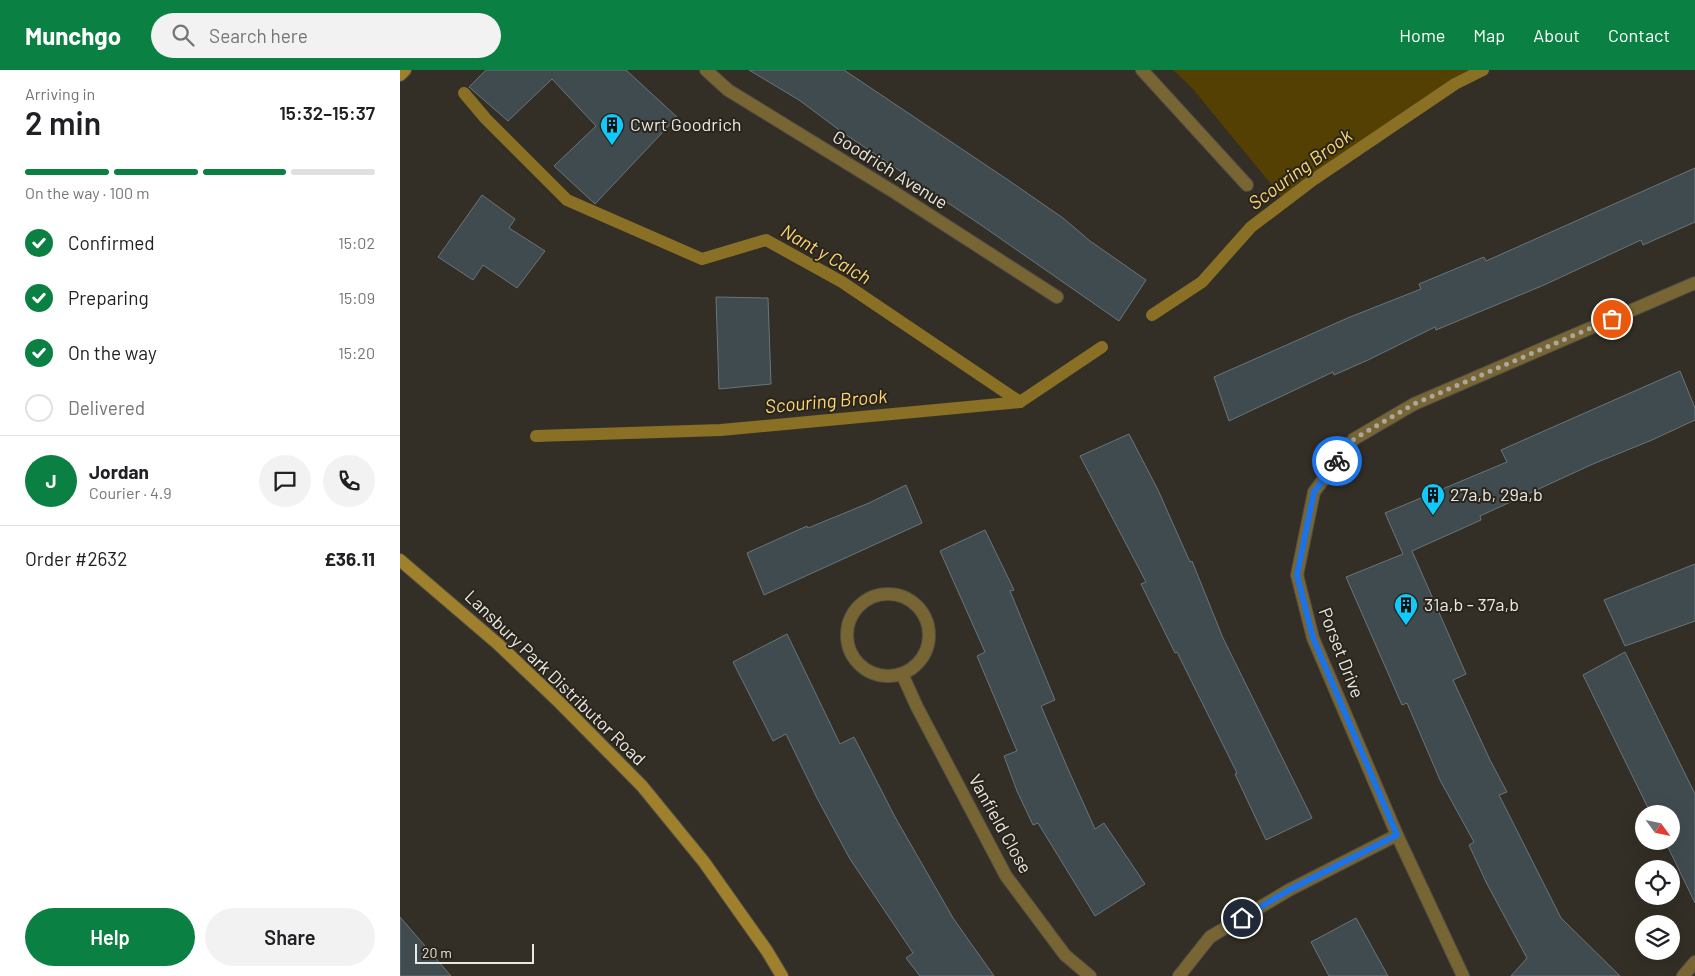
<!DOCTYPE html>
<html lang="en">
<head>
<meta charset="utf-8">
<style>
  :root { --surface:#fff; --page:#f2f2f2; --text:#202124; --muted:#757577; --line:#e0e0e0; --accent:#0b8043 }
  body { margin:0; font-family:Barlow,sans-serif; background:var(--page); color:var(--text); height:100vh; display:flex; flex-direction:column; font-size:19px; white-space:nowrap }
  * { box-sizing:border-box; margin:0 }
  p { font-size:16px; color:var(--muted) }
  .icon { flex:none; width:28px; height:28px; fill:none; stroke:currentColor; stroke-width:2; stroke-linecap:round; stroke-linejoin:round }
  .map { position:relative; flex:1; overflow:hidden }
  .details { display:flex; flex-direction:column; background:var(--surface); width:400px }
  .details>* { flex:none }
  .needle { width:32px; rotate:123deg }
  .controls { position:absolute; left:1235px; top:735px; display:grid; gap:10px }
  .controls a { display:grid; place-items:center; width:45px; height:45px; border-radius:50%; background:var(--surface); box-shadow:0 5px 20px #0002; font-size:25px }
  .scale { position:absolute; left:15px; bottom:12px; width:119px; box-sizing:border-box; padding-left:5px; border:2px solid #eae8e2; border-top:0; font-size:14px; line-height:18px; white-space:nowrap; color:#eae8e2; -webkit-text-stroke:4px #29251c; paint-order:stroke }
  .pin { position:absolute; display:grid; place-items:center; width:42px; height:42px; color:#fff; margin:-21px; border:2px solid #fff; border-radius:50%; box-shadow:0 1px 5px #0007 }
  .courier { position:absolute; display:grid; place-items:center; width:50px; height:50px; margin:-25px; border:4px solid #1a73e8; border-radius:50%; background:#fff; color:#222; box-shadow:0 1px 6px #0007 }
  .headline em { font-style:normal; font-weight:600 }
  .headline div { display:flex; flex-direction:column-reverse }
  .headline { display:flex; align-items:center; justify-content:space-between; height:85px; padding:0 25px }
  h1 { font-size:32px; font-weight:600; line-height:38px }
  .bar { display:grid; grid-template-columns:repeat(4,1fr); gap:8px 5px; align-content:center; height:60px; padding:0 25px }
  .bar i { height:6px; border-radius:4px; background:var(--line) }
  .bar .active { background:var(--accent) }
  .bar p { grid-column:span 4 }
  .line { display:flex; align-items:center; gap:12px; padding:0 25px; border-top:1px solid var(--line) }
  .line div { flex:1 }
  .round { display:grid; place-items:center; flex:none; width:52px; height:52px; border-radius:26px; background:var(--page) }
  ol { padding:0 25px; list-style:none }
  li { display:flex; align-items:center; gap:15px; height:55px }
  li p { margin-inline-start:auto }
  li .icon { padding:5px; border-radius:50%; background:var(--accent); color:#fff; stroke-width:4 }
  li:last-child { color:var(--muted) }
  li i { width:28px; height:28px; border:2px solid var(--line); border-radius:50% }
  .cta { display:flex; gap:10px; margin-top:auto; padding:10px 25px }
  .cta a { flex:1; height:58px; border-radius:30px; background:var(--accent); color:#fff; font-size:20px; font-weight:600; line-height:58px; text-align:center }
  .cta a+a { background:var(--page); color:var(--text) }
  header { display:flex; align-items:center; gap:30px; box-sizing:border-box; height:70px; padding:0 25px; background:var(--accent); color:#fff }
  header strong { font-size:24px }
  nav { display:flex; gap:28px; margin-inline-start:auto; font-size:18px }
  .search { width:350px; height:45px; background:var(--page); display:flex; align-items:center; gap:12px; box-sizing:border-box; padding:0 18px; border-radius:28px; color:var(--muted); font-size:19px }
  main { display:flex; flex:1; min-height:0 }
  .map>svg:first-child { display:block }
  .green { fill:#534002 }
  .lines { fill:none; stroke-linecap:round; stroke-linejoin:round }
  .stream { stroke:#8a7025; stroke-width:12 }
  .building { fill:#404b50; stroke:#69757a }
  .lane-casing { stroke:#504d44; stroke-width:14 }
  .street-casing { stroke:#504d44; stroke-width:14 }
  .secondary-casing { stroke:#504d44; stroke-width:14 }
  .lane { stroke:#776534; stroke-width:12 }
  .street { stroke:#776534; stroke-width:12 }
  .secondary { stroke:#9f812d; stroke-width:12 }
  .done { stroke:#aaa7a0; stroke-width:5; stroke-dasharray:0 9 }
  .route { stroke:#1a73e8; stroke-width:6 }
  .labels { text-anchor:middle; stroke-width:4; stroke-linejoin:round; paint-order:stroke }
  .poi-label { font-size:18px; fill:#eae8e2; stroke:#29251c; text-anchor:start }
  .street-label { font-size:18px; fill:#eae8e2; stroke:#29251c }
  .water-label { font-size:19px; font-style:italic; fill:#fdd772; stroke:#29251c }
</style>
</head>
<body>
<header>
<strong>Munchgo</strong>
<div class="search"><svg class="icon" aria-label="search" viewBox="0 0 24 24"><circle cx="10" cy="10" r="6"/><path d="M15 15l6 6"/></svg>Search here</div>
<nav><a>Home</a><a>Map</a><a>About</a><a>Contact</a></nav>
</header>
<main>
<section class="details">
<div class="headline"><div><h1>2 min</h1><p>Arriving in</p></div><em>15:32–15:37</em></div>
<div class="bar"><i class="active"></i><i class="active"></i><i class="active"></i><i></i><p>On the way · 100 m</p></div>
<ol>
<li><svg class="icon" aria-label="check" viewBox="0 0 24 24"><path d="M5 12l5 5 9-10"/></svg>Confirmed<p>15:02</p></li>
<li><svg class="icon" aria-label="check" viewBox="0 0 24 24"><path d="M5 12l5 5 9-10"/></svg>Preparing<p>15:09</p></li>
<li><svg class="icon" aria-label="check" viewBox="0 0 24 24"><path d="M5 12l5 5 9-10"/></svg>On the way<p>15:20</p></li>
<li><i></i>Delivered</li>
</ol>
<div class="line" style="height:90px"><b class="round" style="background:var(--accent);color:#fff">J</b><div><b>Jordan</b><p>Courier · 4.9</p></div><a class="round"><svg class="icon" aria-label="chat" viewBox="0 0 24 24"><path d="M4 5h16v11H9l-5 4z"/></svg></a><a class="round"><svg class="icon" aria-label="phone" viewBox="0 0 24 24"><path d="M5 4h4l2 5-3 2q2 4 5 5l2-3 5 2v4C11 20 4 13 5 4z"/></svg></a></div>
<div class="line" style="height:65px"><div>Order #2632</div><b>£36.11</b></div>
<div class="cta"><a>Help</a><a>Share</a></div>
</section>
<div class="map">
<svg width="1295" height="906" viewBox="0 0 1295 906">
  <rect width="100%" height="100%" fill="#332f26"/>
  <!-- green -->
  <path class="green" d="M 773,0 L 1083,0 L 1055,14 L 913,110 L 885,131 L 792,18 Z"/>
  <g class="lines">
    <!-- stream -->
    <g class="stream">
      <path d="M 64,23 L 86,49 L 167,130 L 302,189 L 366,170 L 442,212 L 620,332"/>
      <path d="M 752,245 L 802,212 L 851,157 L 913,110 L 1055,14 L 1083,0"/>
      <path d="M 136,366 L 321,360 L 620,332 L 702,277"/>
    </g>
  </g>
  <!-- building -->
  <g class="building">
    <path d="M 86,0 L 226,0 L 277,47 L 195,134 L 154,96 L 196,56 L 152,9 L 108,51 L 69,17 Z"/>
    <path d="M 349,0 L 444,0 L 611,112 L 663,148 L 690,171 L 746,210 L 719,251 L 581,155 L 442,62 L 399,30 Z"/>
    <path d="M 1295,98 L 1295,152 L 1243,175 L 1241,170 L 1144,215 L 1036,260 L 1035,257 L 968,290 L 934,305 L 933,302 L 829,351 L 814,307 L 950,247 L 1021,219 L 1019,214 L 1084,187 L 1086,191 Z"/>
    <path d="M 82,125 L 115,149 L 109,158 L 145,181 L 117,218 L 83,195 L 73,210 L 38,187 Z"/>
    <path d="M 316,227 L 368,228 L 371,314 L 319,319 Z"/>
    <path d="M 1280,301 L 1295,338 L 1295,350 L 1252,370 L 1193,394 L 1080,446 L 1081,450 L 1012,481 L 1066,604 L 1053,610 L 1090,690 L 1107,722 L 1099,725 L 1161,848 L 1220,906 L 1111,906 L 1127,888 L 1087,814 L 1069,775 L 1074,772 L 1040,710 L 1007,633 L 1002,635 L 946,507 L 1003,484 L 985,443 L 1107,392 L 1101,380 Z"/>
    <path d="M 729,364 L 758,420 L 790,492 L 792,491 L 823,568 L 912,748 L 866,770 L 835,704 L 837,703 L 777,582 L 775,583 L 741,514 L 746,512 L 680,386 Z"/>
    <path d="M 506,415 L 522,453 L 364,525 L 347,483 L 407,456 L 408,458 L 469,433 Z"/>
    <path d="M 585,460 L 614,520 L 610,521 L 655,630 L 641,636 L 668,699 L 695,759 L 704,753 L 745,814 L 695,846 L 638,753 L 633,755 L 617,721 L 604,686 L 617,681 L 577,586 L 585,582 L 540,481 Z"/>
    <path d="M 1295,494 L 1295,551 L 1225,576 L 1204,530 Z"/>
    <path d="M 387,564 L 440,674 L 454,667 L 495,747 L 553,848 L 594,906 L 520,906 L 506,888 L 513,883 L 450,789 L 417,728 L 386,664 L 373,671 L 333,592 Z"/>
    <path d="M 1225,582 L 1295,724 L 1295,833 L 1265,771 L 1271,771 L 1271,744 L 1251,744 L 1183,605 Z"/>
    <path d="M 0,847 L 51,906 L 0,906 Z"/>
    <path d="M 956,848 L 988,906 L 929,906 L 911,872 Z"/>
  </g>
  <g class="lines">
    <!-- lane casing -->
    <g class="lane-casing">
      <path id="lane" d="M 742,0 L 847,115"/>
    </g>
    <!-- street casing -->
    <g class="street-casing">
      <g id="street">
        <path d="M 306,0 L 328,20 L 494,122 L 657,227"/>
        <circle cx="488" cy="565" r="41"/>
        <path d="M 502,604 L 517,637 L 606,806 L 665,885 L 690,906"/>
        <path d="M 779,906 L 810,867 L 889,820 L 997,765"/>
        <path d="M 1063,906 L 997,765 L 913,568 L 897,505 L 914,422 L 954,369 L 1014,334 L 1295,213"/>
        <path d="M 1283,906 L 1295,892"/>
      </g>
    </g>
    <!-- secondary casing -->
    <g class="secondary-casing">
      <g id="secondary">
        <path d="M 0,5 L 5,0"/>
        <path d="M 0,490 L 98,574 L 160,633 L 242,716 L 304,792 L 367,881 L 382,906"/>
      </g>
    </g>
    <!-- lane -->
    <use href="#lane" class="lane"/>
    <!-- street -->
    <use href="#street" class="street"/>
    <!-- secondary -->
    <use href="#secondary" class="secondary"/>
  </g>
  <g class="lines">
    <!-- done -->
    <path class="done" d="M 937,391 L 954,369 L 1014,334 L 1212,249"/>
    <!-- route -->
    <path class="route" d="M 842,848 L 889,820 L 997,765 L 913,568 L 897,505 L 914,422 L 937,391"/>
  </g>
  <!-- icons -->
  <defs>
    <g id="building-pin" transform="scale(1.25)"><path d="M0 17L-7.5 6A9.5 9.5 0 1 1 7.5 6Z" fill="#0fcafa" stroke="#29251c"/><path d="M-4-6H4V6H1V3H-1V6H-4ZM-2.5-4.3h1.7v1.8h-1.7ZM.8-4.3h1.7v1.8H.8ZM-2.5-1h1.7V.8h-1.7ZM.8-1h1.7V.8H.8Z" fill="#111"/></g>
  </defs>
  <g fill-rule="evenodd">
    <use href="#building-pin" x="212" y="55"/>
    <use href="#building-pin" x="1033" y="425"/>
    <use href="#building-pin" x="1006" y="535"/>
  </g>
  <g class="labels">
    <!-- poi labels -->
    <g class="poi-label">
      <text x="230" y="61">Cwrt Goodrich</text>
      <text x="1050" y="431">27a,b, 29a,b</text>
      <text x="1024" y="541">31a,b - 37a,b</text>
    </g>
    <!-- street labels -->
    <g class="street-label">
      <text transform="translate(490 100) rotate(32)" y="6">Goodrich Avenue</text>
      <text transform="translate(941 583) rotate(69)" y="6">Porset Drive</text>
      <text transform="translate(155 608) rotate(44)" y="6">Lansbury Park Distributor Road</text>
      <text transform="translate(600 754) rotate(61)" y="6">Vanfield Close</text>
    </g>
    <!-- water labels -->
    <g class="water-label">
      <text transform="translate(900 99) rotate(-36)" y="7">Scouring Brook</text>
      <text transform="translate(426 184) rotate(30)" y="7">Nant y Calch</text>
      <text transform="translate(426 331) rotate(-5)" y="7">Scouring Brook</text>
    </g>
  </g>
</svg>
<div class="controls">
<a><svg class="needle" viewBox="-14 -14 28 28"><path d="M0-13l5 13h-10z" fill="#e53935"/><path d="M0 13l5-13h-10z" fill="#757577"/></svg></a>
<a><svg class="icon" aria-label="locate" viewBox="0 0 24 24"><circle cx="12" cy="12" r="6"/><path d="M12 2v4M12 18v4M2 12h4M18 12h4"/></svg></a>
<a><svg class="icon" aria-label="layers" viewBox="0 0 24 24"><path d="M12 4l9 5-9 5-9-5zM3 14l9 5 9-5"/></svg></a>
</div>
<div class="scale">20 m</div>
<div class="pin" style="left:1212px;top:249px;background:#ea580c"><svg class="icon" aria-label="bag" viewBox="0 0 24 24"><path d="M5 8h14l-1 12H6zM9 8a3 3 0 0 1 6 0"/></svg></div>
<div class="pin" style="left:842px;top:848px;background:#1f2937"><svg class="icon" aria-label="home" viewBox="0 0 24 24"><path d="M3 11l9-7 9 7M6 9v11h12V9"/></svg></div>
<div class="courier" style="left:937px;top:391px"><svg class="icon" aria-label="bike" viewBox="0 0 24 24"><circle cx="6" cy="16" r="4"/><circle cx="18" cy="16" r="4"/><path d="M6 16l4-8h5l3 8M10 8l3 8H6M13 5h3"/></svg></div>
</div>
</main>
</body>
</html>
